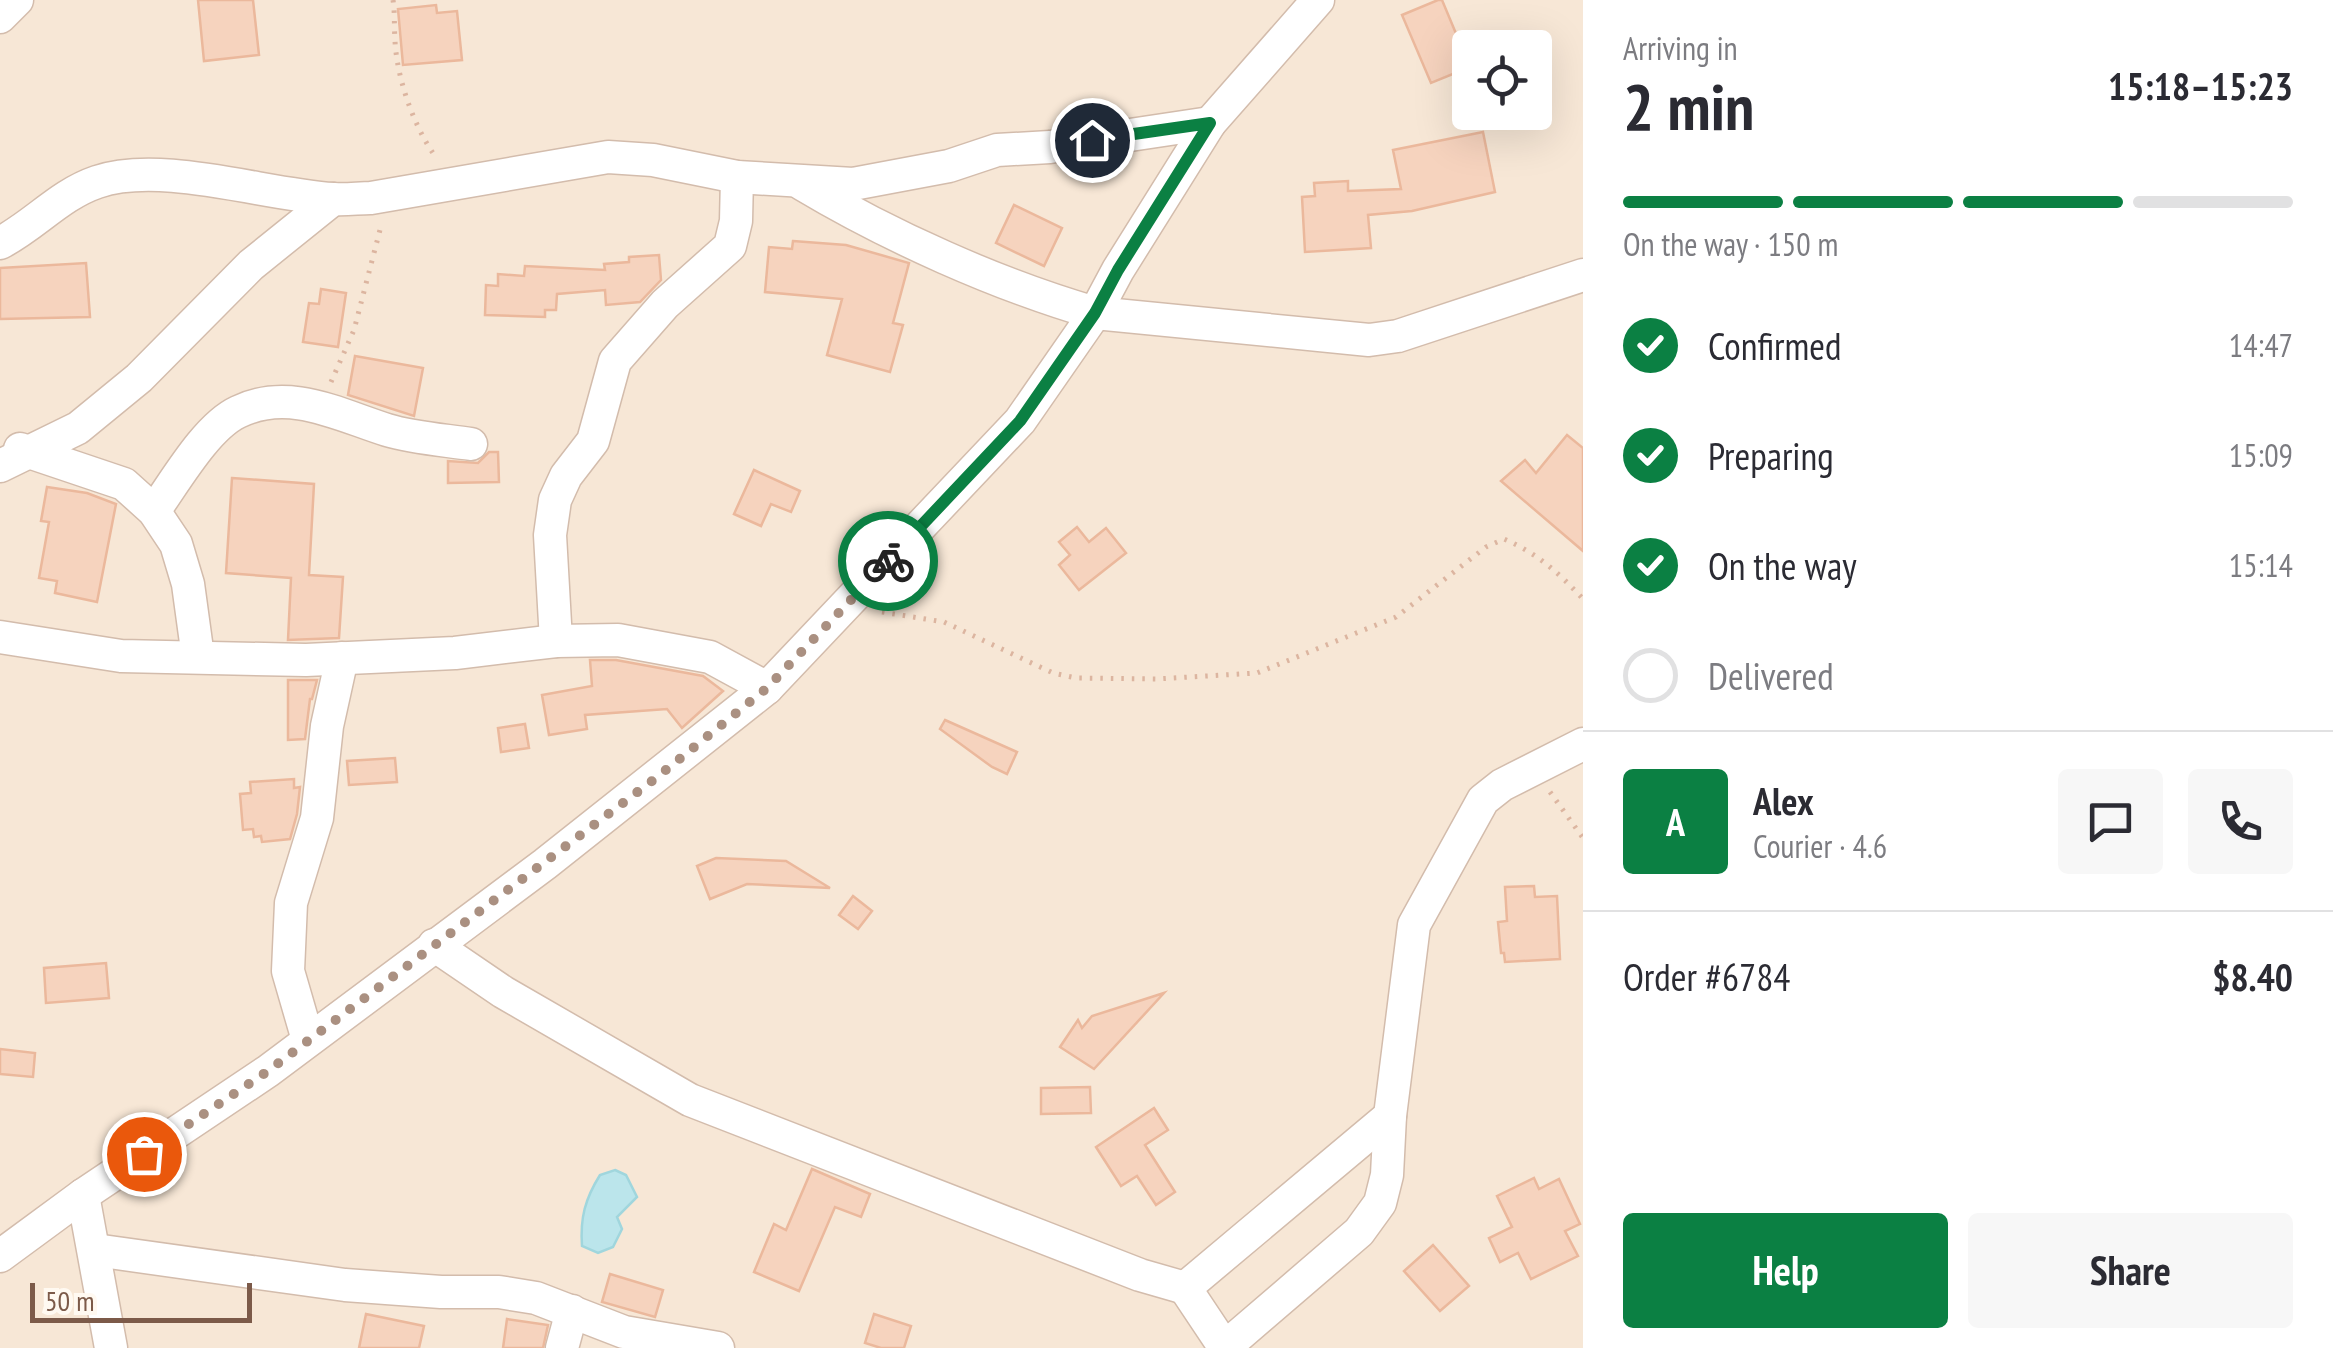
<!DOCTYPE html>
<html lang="en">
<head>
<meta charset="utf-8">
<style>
  :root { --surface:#fff; --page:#f7f7f7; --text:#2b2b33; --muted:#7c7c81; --line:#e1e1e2; --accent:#0b8043 }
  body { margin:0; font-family:"PT Sans Narrow",sans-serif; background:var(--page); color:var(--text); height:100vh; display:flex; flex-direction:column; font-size:38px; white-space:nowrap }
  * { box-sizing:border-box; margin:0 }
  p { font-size:32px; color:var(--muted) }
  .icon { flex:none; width:55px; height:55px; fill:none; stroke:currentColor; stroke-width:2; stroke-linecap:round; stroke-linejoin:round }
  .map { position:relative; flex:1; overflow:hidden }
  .details { display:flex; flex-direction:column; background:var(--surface); width:750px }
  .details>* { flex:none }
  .tools { position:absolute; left:1452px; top:30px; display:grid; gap:20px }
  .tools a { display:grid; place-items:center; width:100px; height:100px; border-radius:10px; background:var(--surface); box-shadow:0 10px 40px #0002; font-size:50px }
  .scale { position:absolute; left:30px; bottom:25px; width:222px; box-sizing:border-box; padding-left:10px; border:5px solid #7c5a49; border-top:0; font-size:28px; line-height:35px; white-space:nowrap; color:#7c5a49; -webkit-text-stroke:8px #fff9f1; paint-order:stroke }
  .pin { position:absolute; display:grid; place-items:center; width:85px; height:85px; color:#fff; margin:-42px; border:5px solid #fff; border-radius:50%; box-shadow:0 2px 10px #0007 }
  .courier { position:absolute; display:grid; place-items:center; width:100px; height:100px; margin:-50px; border:8px solid #0b8043; border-radius:50%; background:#fff; color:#222; box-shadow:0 2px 12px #0007 }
  .headline em { font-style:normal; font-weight:700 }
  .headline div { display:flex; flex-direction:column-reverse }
  .headline { display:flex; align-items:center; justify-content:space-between; height:170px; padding:0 40px }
  h1 { font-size:65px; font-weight:700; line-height:75px }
  .bar { display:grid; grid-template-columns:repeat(4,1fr); gap:15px 10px; align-content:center; height:120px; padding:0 40px }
  .bar i { height:12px; border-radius:8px; background:var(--line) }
  .bar .on { background:var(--accent) }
  .bar p { grid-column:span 4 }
  .line { display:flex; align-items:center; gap:25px; padding:0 40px; border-top:2px solid var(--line) }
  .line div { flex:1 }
  .round { display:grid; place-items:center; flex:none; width:105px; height:105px; border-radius:10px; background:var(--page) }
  ol { padding:0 40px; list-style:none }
  li { display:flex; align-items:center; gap:30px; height:110px }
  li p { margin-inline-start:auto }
  li .icon { padding:10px; border-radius:50%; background:var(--accent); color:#fff; stroke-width:4 }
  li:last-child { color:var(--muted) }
  li i { width:55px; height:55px; border:5px solid var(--line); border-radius:50% }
  .action { display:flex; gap:20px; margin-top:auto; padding:20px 40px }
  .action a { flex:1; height:115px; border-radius:10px; background:var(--accent); color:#fff; font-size:40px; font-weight:700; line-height:115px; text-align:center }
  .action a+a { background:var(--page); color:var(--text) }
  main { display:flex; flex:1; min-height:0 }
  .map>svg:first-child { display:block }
  .residential { fill:#f7e7d6; fill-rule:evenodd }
  .water { fill:#bbe5eb; stroke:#a0d6dd; stroke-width:2.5 }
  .building { fill:#f6d3be; stroke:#ebb89c; stroke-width:2.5 }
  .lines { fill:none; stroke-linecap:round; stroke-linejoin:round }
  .minor-casing { stroke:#d3bcac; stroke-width:35 }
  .path { stroke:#dcb5a0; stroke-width:5; stroke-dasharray:2.5 8; stroke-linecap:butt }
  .minor { stroke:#fff; stroke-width:32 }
  .done { stroke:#aa9081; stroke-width:10; stroke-dasharray:0 18 }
  .route { stroke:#0b8043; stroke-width:12 }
</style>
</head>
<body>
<main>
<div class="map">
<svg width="1583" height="1348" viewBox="0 0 1583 1348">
  <rect width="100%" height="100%" fill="#fef5e9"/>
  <!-- residential -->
  <path class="residential" d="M 0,0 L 1583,0 L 1583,1348 L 0,1348 ZM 1470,48 L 1535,48 L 1535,112 L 1470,112 Z"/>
  <!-- water -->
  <path class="water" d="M 615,1170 L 626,1175 L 637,1197 L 617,1217 L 622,1229 L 613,1247 L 598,1253 L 582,1246 C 580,1218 585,1199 600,1175 Z"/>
  <!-- building -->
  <g class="building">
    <path d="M 198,0 L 253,0 L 259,55 L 204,61 Z"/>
    <path d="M 1438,0 L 1442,0 L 1470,67 L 1431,83 L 1402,15 Z"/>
    <path d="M 436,5 L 437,13 L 457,11 L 462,60 L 403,65 L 398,9 Z"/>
    <path d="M 1483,132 L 1495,192 L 1412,211 L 1368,215 L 1371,248 L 1305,252 L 1302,197 L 1315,196 L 1314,183 L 1348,181 L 1348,191 L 1401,189 L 1393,150 Z"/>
    <path d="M 1014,205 L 1062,228 L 1044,266 L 996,243 Z"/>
    <path d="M 793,241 L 846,245 L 909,263 L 893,323 L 903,325 L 890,372 L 827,355 L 842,299 L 765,292 L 769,247 L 792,249 Z"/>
    <path d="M 659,255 L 661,280 L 640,302 L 606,305 L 605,290 L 557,294 L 556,310 L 545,310 L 545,317 L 485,315 L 486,285 L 498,286 L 498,274 L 524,276 L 525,266 L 605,270 L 604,264 L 629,262 L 629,257 Z"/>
    <path d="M 86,263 L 90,317 L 0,319 L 0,268 Z"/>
    <path d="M 321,289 L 346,293 L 338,347 L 303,342 L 309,303 L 319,304 Z"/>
    <path d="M 355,356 L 423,368 L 414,416 L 348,395 Z"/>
    <path d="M 1567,435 L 1583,448 L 1583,551 L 1501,481 L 1525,460 L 1536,473 Z"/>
    <path d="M 489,452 L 498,452 L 499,482 L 448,483 L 448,461 L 478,463 Z"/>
    <path d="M 754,470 L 800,491 L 791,512 L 771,504 L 761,526 L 734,514 Z"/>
    <path d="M 232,478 L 314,484 L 309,575 L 343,577 L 339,638 L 288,640 L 291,578 L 226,573 Z"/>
    <path d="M 47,487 L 87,493 L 116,504 L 97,602 L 55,593 L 57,581 L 39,578 L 49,522 L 41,521 Z"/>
    <path d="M 1077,527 L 1089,542 L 1106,528 L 1126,553 L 1079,590 L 1059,565 L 1070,555 L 1059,542 Z"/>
    <path d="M 590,660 L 616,660 L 703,676 L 723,691 L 682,728 L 667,709 L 585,715 L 587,729 L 549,735 L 542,695 L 592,686 Z"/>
    <path d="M 288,680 L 317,680 L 312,699 L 310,699 L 305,739 L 288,740 Z"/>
    <path d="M 945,720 L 1017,752 L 1007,774 L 992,767 L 940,729 Z"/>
    <path d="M 525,724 L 529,748 L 501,752 L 498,728 Z"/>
    <path d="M 395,758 L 397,782 L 349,785 L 347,761 Z"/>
    <path d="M 294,779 L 294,788 L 300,787 L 297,814 L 290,839 L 262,842 L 261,836 L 254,837 L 253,829 L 243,830 L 240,794 L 251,793 L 250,782 Z"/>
    <path d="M 716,858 L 786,861 L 830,888 L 747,884 L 710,899 L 697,866 Z"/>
    <path d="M 1534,886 L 1535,897 L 1557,896 L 1560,959 L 1505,962 L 1504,953 L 1501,953 L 1498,922 L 1507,921 L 1505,887 Z"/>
    <path d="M 853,896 L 872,911 L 858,929 L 839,915 Z"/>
    <path d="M 106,963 L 109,998 L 46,1003 L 44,968 Z"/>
    <path d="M 1164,993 L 1094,1069 L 1060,1047 L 1078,1020 L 1082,1028 L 1092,1016 Z"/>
    <path d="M 0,1049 L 35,1053 L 33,1077 L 0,1074 Z"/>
    <path d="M 1090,1087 L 1091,1113 L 1041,1114 L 1041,1088 Z"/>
    <path d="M 1154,1108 L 1168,1130 L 1145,1145 L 1175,1192 L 1156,1205 L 1137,1176 L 1121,1186 L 1096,1147 Z"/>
    <path d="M 812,1169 L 870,1194 L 861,1217 L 835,1207 L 799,1291 L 754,1272 L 774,1224 L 786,1230 Z"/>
    <path d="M 1534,1178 L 1539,1189 L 1559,1179 L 1580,1224 L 1565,1231 L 1578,1256 L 1531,1279 L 1518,1253 L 1500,1262 L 1489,1238 L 1512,1227 L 1497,1196 Z"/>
    <path d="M 1433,1245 L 1469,1286 L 1440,1311 L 1404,1271 Z"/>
    <path d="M 610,1274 L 663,1290 L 655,1317 L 602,1302 Z"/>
    <path d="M 366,1314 L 424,1326 L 419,1348 L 359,1348 Z"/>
    <path d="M 874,1314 L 911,1326 L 904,1348 L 881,1348 L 865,1343 Z"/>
    <path d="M 507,1319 L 548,1325 L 543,1348 L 503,1348 Z"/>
  </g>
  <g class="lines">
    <!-- minor casing -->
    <g class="minor-casing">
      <g id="minor">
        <path d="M 0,17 L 17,0"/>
        <path d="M 802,184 C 889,236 998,285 1095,313 L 1369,340 L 1398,336 L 1583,275"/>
        <path d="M 0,243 C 35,225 59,195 97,182 C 161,160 266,195 333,199 C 346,200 359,198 371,198 L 608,157 L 653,160 L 737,177 L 853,184 L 949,166 L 997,150 L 1050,147 L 1210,123"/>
        <path d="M 20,449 L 124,484 L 154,511 L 176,544 L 188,584 L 198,657"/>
        <path d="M 0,466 L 78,428 L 139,378 L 251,265 L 333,199"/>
        <path d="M 154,511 C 175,482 206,427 238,412 C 289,387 339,415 387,430 C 413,438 444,440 471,444"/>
        <path d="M 0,637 L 121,656 L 306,660 L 455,653 L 556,641 L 618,640 L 710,657 L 767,688"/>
        <path d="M 556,641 L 550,535 L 555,500 L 566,476 L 593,441 L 615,361 L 665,304 L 730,246 L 736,221 L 737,177"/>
        <path d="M 434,945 L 503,992 L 690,1100 L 1140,1275 L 1185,1288 L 1390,1116"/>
        <path d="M 308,1040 L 288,971 L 291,903 L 317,818 L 327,726 L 342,658"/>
        <path d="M 83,1195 L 111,1348"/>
        <path d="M 95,1250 L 345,1285 L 441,1292 L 499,1292 L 536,1298 L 624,1332 L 718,1348"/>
        <path d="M 0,1256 L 83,1195 L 268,1071 L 545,864 L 767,688 L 1020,421 L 1095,313 L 1118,270 L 1210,123 L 1318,0"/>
        <path d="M 1185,1288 L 1225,1348"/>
        <path d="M 562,1348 L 572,1311"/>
        <path d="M 1224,1348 L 1359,1232 L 1380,1203 L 1387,1175 L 1390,1116 L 1414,925 L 1483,800 L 1502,785 L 1583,744"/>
      </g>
    </g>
    <!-- path -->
    <g class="path">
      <path d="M 393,0 C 395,13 394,27 395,41 C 397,78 413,125 435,156"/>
      <path d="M 331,382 L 354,330 L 381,226"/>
      <path d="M 882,612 L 944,622 L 1053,673 L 1076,678 L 1156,679 L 1257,673 L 1396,617 L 1486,547 L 1504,539 C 1537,553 1559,573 1583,599"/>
      <path d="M 1550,792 L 1583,838"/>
    </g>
    <!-- minor -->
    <use href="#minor" class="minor"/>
  </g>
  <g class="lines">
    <!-- done -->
    <path class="done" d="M 144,1154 L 268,1071 L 656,778 L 767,688 L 888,561"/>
    <!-- route -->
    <path class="route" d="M 888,561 L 1020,421 L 1095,313 L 1118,270 L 1210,123 L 1092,140"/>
  </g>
</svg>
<div class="tools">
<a><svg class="icon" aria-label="locate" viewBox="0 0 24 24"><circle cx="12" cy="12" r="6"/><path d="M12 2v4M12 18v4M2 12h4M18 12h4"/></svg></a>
</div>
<div class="scale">50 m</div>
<div class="pin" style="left:144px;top:1154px;background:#ea580c"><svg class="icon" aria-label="bag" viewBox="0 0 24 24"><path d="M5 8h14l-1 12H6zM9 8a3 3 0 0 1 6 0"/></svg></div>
<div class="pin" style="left:1092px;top:140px;background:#1f2937"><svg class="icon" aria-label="home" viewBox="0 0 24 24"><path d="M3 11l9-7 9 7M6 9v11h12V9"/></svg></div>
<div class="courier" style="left:888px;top:561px"><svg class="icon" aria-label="bike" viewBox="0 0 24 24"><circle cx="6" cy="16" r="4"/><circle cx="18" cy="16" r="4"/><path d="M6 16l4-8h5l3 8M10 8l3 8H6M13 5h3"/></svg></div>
</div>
<section class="details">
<div class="headline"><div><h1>2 min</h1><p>Arriving in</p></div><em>15:18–15:23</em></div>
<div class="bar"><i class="on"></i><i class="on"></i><i class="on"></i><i></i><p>On the way · 150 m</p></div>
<ol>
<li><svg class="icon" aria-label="check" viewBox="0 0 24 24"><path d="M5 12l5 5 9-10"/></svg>Confirmed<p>14:47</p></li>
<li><svg class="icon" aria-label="check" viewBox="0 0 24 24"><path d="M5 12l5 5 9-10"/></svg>Preparing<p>15:09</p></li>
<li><svg class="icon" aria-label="check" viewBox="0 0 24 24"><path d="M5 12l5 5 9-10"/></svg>On the way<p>15:14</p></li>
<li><i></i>Delivered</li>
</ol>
<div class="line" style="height:180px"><b class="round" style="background:var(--accent);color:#fff">A</b><div><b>Alex</b><p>Courier · 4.6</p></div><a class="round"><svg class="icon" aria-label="chat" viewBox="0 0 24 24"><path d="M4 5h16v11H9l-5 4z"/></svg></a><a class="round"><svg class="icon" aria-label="phone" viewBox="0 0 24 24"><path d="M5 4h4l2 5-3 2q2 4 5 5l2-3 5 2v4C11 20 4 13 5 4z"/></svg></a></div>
<div class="line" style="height:130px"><div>Order #6784</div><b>$8.40</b></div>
<div class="action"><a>Help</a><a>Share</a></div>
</section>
</main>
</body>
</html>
